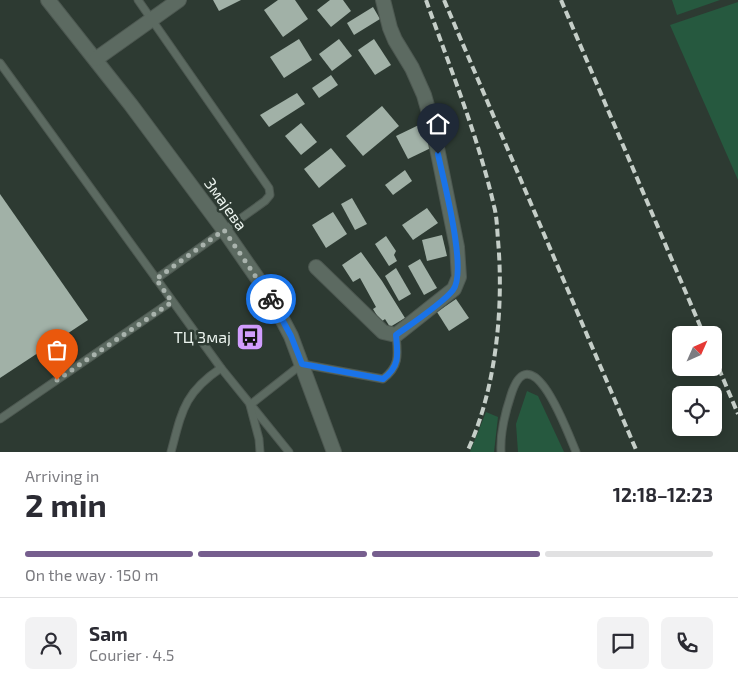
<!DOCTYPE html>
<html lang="en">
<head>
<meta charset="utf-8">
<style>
  :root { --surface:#fff; --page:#f2f2f3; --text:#2b2b33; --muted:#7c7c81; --line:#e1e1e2; --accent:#765e8e }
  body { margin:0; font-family:"Exo 2",sans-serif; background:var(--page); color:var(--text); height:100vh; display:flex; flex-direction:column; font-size:19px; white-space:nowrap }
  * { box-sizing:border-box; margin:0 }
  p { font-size:16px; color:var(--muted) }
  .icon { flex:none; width:28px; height:28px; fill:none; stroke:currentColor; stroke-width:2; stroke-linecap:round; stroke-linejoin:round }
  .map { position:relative; height:452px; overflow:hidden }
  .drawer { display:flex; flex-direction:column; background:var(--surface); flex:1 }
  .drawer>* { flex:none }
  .needle { width:32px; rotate:45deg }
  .fabs { position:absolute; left:672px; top:326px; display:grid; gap:10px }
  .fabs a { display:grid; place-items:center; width:50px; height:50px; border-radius:8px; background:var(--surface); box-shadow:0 2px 12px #0003; font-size:25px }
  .pin { position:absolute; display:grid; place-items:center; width:42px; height:42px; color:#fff; margin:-51px -21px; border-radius:50% 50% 50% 0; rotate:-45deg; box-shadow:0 0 5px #0007 }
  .pin .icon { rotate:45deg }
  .courier { position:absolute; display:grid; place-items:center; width:50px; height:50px; margin:-25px; border:4px solid #1a73e8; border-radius:50%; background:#fff; color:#222; box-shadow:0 1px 6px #0007 }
  .headline em { font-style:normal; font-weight:700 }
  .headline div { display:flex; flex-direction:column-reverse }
  .headline { display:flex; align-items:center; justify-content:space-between; height:85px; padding:0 25px }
  h1 { font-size:32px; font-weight:700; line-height:38px }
  .bar { display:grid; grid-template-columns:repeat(4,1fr); gap:8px 5px; align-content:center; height:60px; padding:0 25px }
  .bar i { height:6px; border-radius:4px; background:var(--line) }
  .bar .current { background:var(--accent) }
  .bar p { grid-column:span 4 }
  .line { display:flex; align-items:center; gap:12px; padding:0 25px; border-top:1px solid var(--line) }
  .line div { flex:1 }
  .round { display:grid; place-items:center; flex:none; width:52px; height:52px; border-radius:8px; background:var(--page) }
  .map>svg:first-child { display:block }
  .green { fill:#26593f }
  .building { fill:#a1b1a7 }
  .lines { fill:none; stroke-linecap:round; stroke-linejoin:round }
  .lane-casing { stroke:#4d5851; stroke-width:9 }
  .street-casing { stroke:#4d5851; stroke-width:16 }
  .lane { stroke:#5c6a61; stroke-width:7 }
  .street { stroke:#5c6a61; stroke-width:14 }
  .rail { stroke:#c5cec8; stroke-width:4; stroke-dasharray:8 4; stroke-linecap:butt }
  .done { stroke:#a9b3ad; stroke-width:5; stroke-dasharray:0 9 }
  .route { stroke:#1a73e8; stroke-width:6 }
  .labels { text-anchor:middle; stroke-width:5; stroke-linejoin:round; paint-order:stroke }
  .street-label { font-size:16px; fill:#ecf4ef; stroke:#2d3a32 }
  .poi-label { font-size:16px; fill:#ecf4ef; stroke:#2d3a32; text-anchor:end }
</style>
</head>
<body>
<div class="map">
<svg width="738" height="452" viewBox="0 0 738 452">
  <rect width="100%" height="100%" fill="#2d3a32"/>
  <!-- green -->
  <g class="green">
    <path d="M 672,0 L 720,0 L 677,15 Z"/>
    <path d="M 738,2 L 738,180 L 670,25 Z"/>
    <path d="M 527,391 L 538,396 L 564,452 L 518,452 L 516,424 Z"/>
    <path d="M 486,412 L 498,417 L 494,452 L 470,452 Z"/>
  </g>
  <!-- building -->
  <g class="building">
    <path d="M 213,0 L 241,0 L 219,11 Z"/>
    <path d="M 278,0 L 295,0 L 308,19 L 283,37 L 264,10 Z"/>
    <path d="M 330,0 L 343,0 L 351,11 L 331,27 L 317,10 Z"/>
    <path d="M 373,7 L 380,19 L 354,35 L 347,23 Z"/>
    <path d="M 299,39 L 312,60 L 284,78 L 270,57 Z"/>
    <path d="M 339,39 L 352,56 L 332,71 L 319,54 Z"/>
    <path d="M 374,39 L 391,65 L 375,75 L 358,50 Z"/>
    <path d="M 331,75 L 338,85 L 319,98 L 312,88 Z"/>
    <path d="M 297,93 L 305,104 L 269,127 L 260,115 Z"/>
    <path d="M 382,106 L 399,126 L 363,156 L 346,136 Z"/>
    <path d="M 301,123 L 317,142 L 301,155 L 285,136 Z"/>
    <path d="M 423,123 L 435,146 L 408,159 L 396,136 Z"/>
    <path d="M 331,148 L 346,166 L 319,188 L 304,169 Z"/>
    <path d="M 405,170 L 412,181 L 393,195 L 385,185 Z"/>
    <path d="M 0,194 L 88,320 L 0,378 Z"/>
    <path d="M 352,198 L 367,224 L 355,230 L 341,204 Z"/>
    <path d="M 427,208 L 438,223 L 413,240 L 402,225 Z"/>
    <path d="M 333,212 L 347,234 L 326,248 L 312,225 Z"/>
    <path d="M 442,235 L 447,256 L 427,261 L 422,240 Z"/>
    <path d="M 386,236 L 396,251 L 394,255 L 397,261 L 389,266 L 375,244 Z"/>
    <path d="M 361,252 L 382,281 L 405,318 L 390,327 L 385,319 L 381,322 L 373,309 L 376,307 L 360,278 L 353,282 L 342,265 Z"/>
    <path d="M 420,259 L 437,288 L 424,295 L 408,266 Z"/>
    <path d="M 396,268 L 411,294 L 399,301 L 385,276 Z"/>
    <path d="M 456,299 L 469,318 L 449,331 L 437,312 Z"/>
  </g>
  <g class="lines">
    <!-- lane casing -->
    <g class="lane-casing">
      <g id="lane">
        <path d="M 138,0 L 269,188 L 270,195 L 265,201 L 156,279"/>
        <path d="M 0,63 L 221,368 L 289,452"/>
        <path d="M 0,419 L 172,301"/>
        <path d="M 171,452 C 182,411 184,393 221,368"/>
        <path d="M 260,452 L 259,439 L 250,405 L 302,364 L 383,379 C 400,366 398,355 396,335"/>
        <path d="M 501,452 C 500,433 505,413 511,395 C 531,331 568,433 576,452"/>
      </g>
    </g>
    <!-- street casing -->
    <g class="street-casing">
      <g id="street">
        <path d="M 48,0 L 131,105 L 224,230 L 271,298 L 291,336 L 334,452"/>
        <path d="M 96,59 L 179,0"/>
        <path d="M 316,267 L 383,332 L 396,335 L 454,289 L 459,277 L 457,247 L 432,123 L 424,95 L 412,68 L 395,40 L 390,28 L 383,0"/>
      </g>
    </g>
    <!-- lane -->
    <use href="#lane" class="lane"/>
    <!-- street -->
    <use href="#street" class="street"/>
    <!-- rail -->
    <g class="rail">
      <path d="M 426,0 C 450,68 478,136 494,206 C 497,217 497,229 498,240 C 504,308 496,390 467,452"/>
      <path d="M 444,0 L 637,452"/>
      <path d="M 561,0 L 704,335"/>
      <path d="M 714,357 L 738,414"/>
    </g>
  </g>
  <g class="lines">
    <!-- done -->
    <path class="done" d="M 57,380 L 172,302 L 156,279 L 224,230 L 271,299"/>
    <!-- route -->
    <path class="route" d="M 271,299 L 291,336 L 302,364 L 383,379 C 400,366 398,355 396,335 C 410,325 443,303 453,290 C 468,271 443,179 438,154"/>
  </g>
  <!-- icons -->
  <defs>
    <g id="bus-square" transform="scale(1.4375)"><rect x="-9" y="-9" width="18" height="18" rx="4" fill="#d19dfe" stroke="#2d3a32"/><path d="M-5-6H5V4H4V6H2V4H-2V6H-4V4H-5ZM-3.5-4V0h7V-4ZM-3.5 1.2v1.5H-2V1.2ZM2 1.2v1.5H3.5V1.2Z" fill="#111"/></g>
  </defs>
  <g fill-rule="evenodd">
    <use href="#bus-square" x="250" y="337"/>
  </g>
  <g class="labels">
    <!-- street labels -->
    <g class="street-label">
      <text transform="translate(226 204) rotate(54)" y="6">Змајева</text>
    </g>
    <!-- poi labels -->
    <g class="poi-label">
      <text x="231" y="343">ТЦ Змај</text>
    </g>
  </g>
</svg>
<div class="fabs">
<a><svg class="needle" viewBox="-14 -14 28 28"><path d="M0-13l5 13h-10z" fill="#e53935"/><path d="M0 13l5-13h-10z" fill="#7c7c81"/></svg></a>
<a><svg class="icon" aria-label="locate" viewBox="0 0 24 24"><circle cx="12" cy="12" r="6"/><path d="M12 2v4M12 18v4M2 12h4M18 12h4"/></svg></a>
</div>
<div class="pin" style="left:57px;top:380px;background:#ea580c"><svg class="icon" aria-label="bag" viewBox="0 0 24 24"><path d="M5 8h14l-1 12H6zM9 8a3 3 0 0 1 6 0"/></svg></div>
<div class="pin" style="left:438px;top:154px;background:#1f2937"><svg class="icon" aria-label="home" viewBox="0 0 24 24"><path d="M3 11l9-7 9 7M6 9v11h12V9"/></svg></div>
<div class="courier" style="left:271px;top:299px"><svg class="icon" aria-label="bike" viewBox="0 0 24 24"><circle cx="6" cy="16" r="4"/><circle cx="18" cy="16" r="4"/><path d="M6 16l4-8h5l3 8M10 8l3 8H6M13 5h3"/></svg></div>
</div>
<section class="drawer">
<div class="headline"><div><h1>2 min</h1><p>Arriving in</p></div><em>12:18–12:23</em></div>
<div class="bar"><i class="current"></i><i class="current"></i><i class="current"></i><i></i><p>On the way · 150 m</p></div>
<div class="line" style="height:90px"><a class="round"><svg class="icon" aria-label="person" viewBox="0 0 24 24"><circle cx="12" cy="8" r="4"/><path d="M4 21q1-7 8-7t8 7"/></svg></a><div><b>Sam</b><p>Courier · 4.5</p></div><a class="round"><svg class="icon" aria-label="chat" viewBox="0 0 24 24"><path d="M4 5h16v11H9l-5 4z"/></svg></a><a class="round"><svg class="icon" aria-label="phone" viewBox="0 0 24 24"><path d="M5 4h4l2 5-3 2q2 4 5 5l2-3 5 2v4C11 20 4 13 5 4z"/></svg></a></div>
</section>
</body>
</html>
